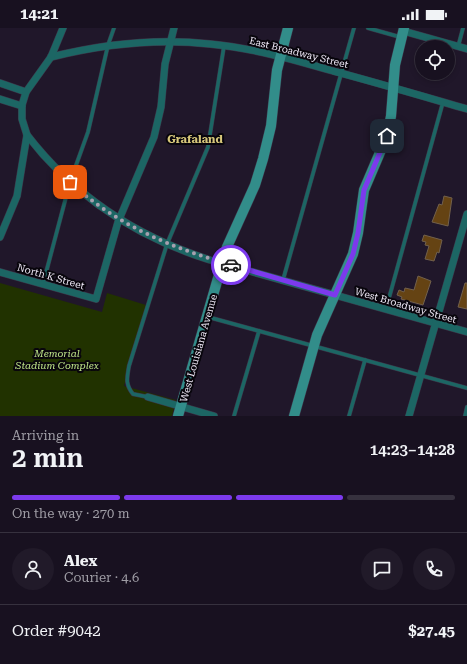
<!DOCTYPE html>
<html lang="en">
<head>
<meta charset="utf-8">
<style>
  :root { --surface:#181120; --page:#211a29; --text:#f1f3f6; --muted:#9f9da5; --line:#36313e; --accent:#7c3aed }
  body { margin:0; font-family:"Roboto Serif",serif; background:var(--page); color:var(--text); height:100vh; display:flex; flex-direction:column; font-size:15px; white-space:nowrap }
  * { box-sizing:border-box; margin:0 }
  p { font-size:13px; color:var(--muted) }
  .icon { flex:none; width:22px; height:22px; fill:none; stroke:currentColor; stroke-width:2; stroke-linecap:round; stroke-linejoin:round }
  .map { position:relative; height:388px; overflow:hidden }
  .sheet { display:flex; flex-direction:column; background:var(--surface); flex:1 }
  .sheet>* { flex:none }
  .tools { position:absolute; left:415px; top:12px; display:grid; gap:8px }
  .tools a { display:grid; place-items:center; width:40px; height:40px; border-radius:50%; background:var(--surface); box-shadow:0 2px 6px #0003,0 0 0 1px var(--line); font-size:20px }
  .pin { position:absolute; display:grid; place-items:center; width:34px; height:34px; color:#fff; margin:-17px; border-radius:8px; box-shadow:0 2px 6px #0006 }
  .courier { position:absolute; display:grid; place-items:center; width:40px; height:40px; margin:-20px; border:3px solid #7c3aed; border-radius:50%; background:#fff; color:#222; box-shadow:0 1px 5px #0007 }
  .overview em { font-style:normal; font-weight:600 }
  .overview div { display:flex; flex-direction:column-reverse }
  .overview { display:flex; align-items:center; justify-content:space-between; height:68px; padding:0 12px }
  h1 { font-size:26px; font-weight:600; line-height:30px }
  .bar { display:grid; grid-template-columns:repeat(4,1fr); gap:6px 4px; align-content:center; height:48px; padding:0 12px }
  .bar i { height:5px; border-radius:3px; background:var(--line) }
  .bar .active { background:var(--accent) }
  .bar p { grid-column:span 4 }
  .line { display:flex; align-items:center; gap:10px; padding:0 12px; border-top:1px solid var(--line) }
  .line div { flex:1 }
  .round { display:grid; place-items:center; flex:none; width:42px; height:42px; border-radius:21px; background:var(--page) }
  .status { display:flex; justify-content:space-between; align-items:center; height:28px; padding:0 20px; background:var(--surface); direction:ltr }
  .status svg { height:11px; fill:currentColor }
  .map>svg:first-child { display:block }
  .green { fill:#213200 }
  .building { fill:#654313; stroke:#71604c }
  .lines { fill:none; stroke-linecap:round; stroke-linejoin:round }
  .lane-casing { stroke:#3d3447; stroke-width:4.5 }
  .street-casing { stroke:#3d3447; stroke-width:8 }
  .secondary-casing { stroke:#3d3447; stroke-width:11 }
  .lane { stroke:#1c6664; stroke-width:3.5 }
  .street { stroke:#1c6664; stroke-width:7 }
  .secondary { stroke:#328d8a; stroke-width:10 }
  .done { stroke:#a7a0af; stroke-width:4; stroke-dasharray:0 7.2 }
  .route { stroke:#7c3aed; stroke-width:5 }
  .labels { text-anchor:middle; stroke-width:4; stroke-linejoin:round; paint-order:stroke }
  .street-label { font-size:10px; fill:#efe9f7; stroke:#08050c }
  .park-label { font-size:10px; font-style:italic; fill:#c0e68a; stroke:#08050c }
  .neighbourhood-label { font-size:11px; font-weight:bold; fill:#d7c77a; stroke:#08050c }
</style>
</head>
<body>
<div class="status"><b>14:21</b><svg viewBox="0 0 49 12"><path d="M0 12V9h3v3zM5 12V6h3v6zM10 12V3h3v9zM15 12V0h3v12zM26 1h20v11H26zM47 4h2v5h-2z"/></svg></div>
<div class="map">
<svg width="467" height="388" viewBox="0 0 467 388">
  <rect width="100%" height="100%" fill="#20172a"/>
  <!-- green -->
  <path class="green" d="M 0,255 L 102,284 L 107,265 L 146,277 L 124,358 L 176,372 L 172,388 L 0,388 Z"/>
  <!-- building -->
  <g class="building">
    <path d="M 444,168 L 452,170 L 448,198 L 432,194 L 439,176 L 442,177 Z"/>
    <path d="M 424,207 L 442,212 L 439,225 L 437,224 L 434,233 L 425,231 L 429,218 L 425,217 L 426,214 L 422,213 Z"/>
    <path d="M 418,248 L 431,253 L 423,277 L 401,271 L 402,269 L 397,267 L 399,262 L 404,264 L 405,260 L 414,262 Z"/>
    <path d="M 465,255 L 467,255 L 467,281 L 458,279 Z"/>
  </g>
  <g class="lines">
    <!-- lane casing -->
    <g class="lane-casing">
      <g id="lane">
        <path d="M 368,0 L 400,9"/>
        <path d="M 458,19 L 463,0"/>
        <path d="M 283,252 L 354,0"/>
        <path d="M 43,256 L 70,154 L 88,104 L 108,17 L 114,0"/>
        <path d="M 386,281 L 443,74"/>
        <path d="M 208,289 L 259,303 L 234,388"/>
        <path d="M 259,303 L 467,360"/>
        <path d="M 148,369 L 133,366 C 125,356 127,350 129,338 L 167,216 L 208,119 L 224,18"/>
        <path d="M 349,388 L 365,332"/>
        <path d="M 465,388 L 467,379"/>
      </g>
    </g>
    <!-- street casing -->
    <g class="street-casing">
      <g id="street">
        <path d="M 403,3 L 467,21"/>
        <path d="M 51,29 C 103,16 156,10 210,16 C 252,20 292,31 333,43 C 378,55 422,68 467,81"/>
        <path d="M 0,55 L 26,64"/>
        <path d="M 0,71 L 22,78"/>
        <path d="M 27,107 C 74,168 137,209 210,232 L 467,304"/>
        <path d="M 0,209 L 17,168 L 24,125 L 27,107 L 22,91 L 22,77 L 26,64 L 51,29 L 63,0"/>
        <path d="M 0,244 L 96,271 L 118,194 L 154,109 L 161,79 L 165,36 L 174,0"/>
        <path d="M 148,369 L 214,388"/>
        <path d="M 409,388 L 467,186"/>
      </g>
    </g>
    <!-- secondary casing -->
    <g class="secondary-casing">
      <g id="secondary">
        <path d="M 178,388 L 227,219 L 255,157 L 263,131 L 271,98 L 277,42 L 288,0"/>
        <path d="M 294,388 L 317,307 L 353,226 L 358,205 L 364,162 L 387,108 L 391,88 L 395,37 L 404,0"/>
      </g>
    </g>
    <!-- lane -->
    <use href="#lane" class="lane"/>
    <!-- street -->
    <use href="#street" class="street"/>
    <!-- secondary -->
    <use href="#secondary" class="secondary"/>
  </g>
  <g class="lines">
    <!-- done -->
    <path class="done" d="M 70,154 C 116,197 172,220 231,237"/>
    <!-- route -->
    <path class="route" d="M 231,237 L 335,267 L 353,226 L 358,205 L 364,162 L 387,108"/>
  </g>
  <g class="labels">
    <!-- street labels -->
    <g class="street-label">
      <text transform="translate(299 24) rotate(14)" y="4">East Broadway Street</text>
      <text transform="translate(51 248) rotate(16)" y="4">North K Street</text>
      <text transform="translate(406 277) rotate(16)" y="4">West Broadway Street</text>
      <text transform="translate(198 320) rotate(-74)" y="4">West Louisiana Avenue</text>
    </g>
    <!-- park labels -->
    <g class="park-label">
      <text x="57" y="329">Memorial<tspan x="57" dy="12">Stadium Complex</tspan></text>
    </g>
    <!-- neighbourhood labels -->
    <g class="neighbourhood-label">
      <text x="195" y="115">Grafaland</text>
    </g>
  </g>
</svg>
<div class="tools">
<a><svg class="icon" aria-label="locate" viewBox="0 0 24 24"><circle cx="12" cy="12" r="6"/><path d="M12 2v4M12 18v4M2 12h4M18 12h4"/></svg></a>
</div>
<div class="pin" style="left:70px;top:154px;background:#ea580c"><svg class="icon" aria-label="bag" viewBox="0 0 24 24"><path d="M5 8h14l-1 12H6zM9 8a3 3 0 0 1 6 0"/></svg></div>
<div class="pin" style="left:387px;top:108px;background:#1f2937"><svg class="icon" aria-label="home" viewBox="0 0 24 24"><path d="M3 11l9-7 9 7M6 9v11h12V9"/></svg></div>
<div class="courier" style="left:231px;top:237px"><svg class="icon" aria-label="car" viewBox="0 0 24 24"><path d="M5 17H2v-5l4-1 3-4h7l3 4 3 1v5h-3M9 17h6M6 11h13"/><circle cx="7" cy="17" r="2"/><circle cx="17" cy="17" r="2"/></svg></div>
</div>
<section class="sheet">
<div class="overview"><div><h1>2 min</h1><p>Arriving in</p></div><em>14:23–14:28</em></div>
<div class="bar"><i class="active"></i><i class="active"></i><i class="active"></i><i></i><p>On the way · 270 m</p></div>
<div class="line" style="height:72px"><a class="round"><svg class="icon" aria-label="person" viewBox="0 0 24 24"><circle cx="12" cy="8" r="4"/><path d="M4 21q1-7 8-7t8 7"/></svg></a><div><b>Alex</b><p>Courier · 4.6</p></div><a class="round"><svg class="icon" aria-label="chat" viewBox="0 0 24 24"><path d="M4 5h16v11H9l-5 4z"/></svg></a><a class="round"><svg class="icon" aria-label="phone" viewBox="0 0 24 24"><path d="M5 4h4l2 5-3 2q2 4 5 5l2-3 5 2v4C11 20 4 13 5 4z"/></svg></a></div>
<div class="line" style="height:52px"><div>Order #9042</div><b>$27.45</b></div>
</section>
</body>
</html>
